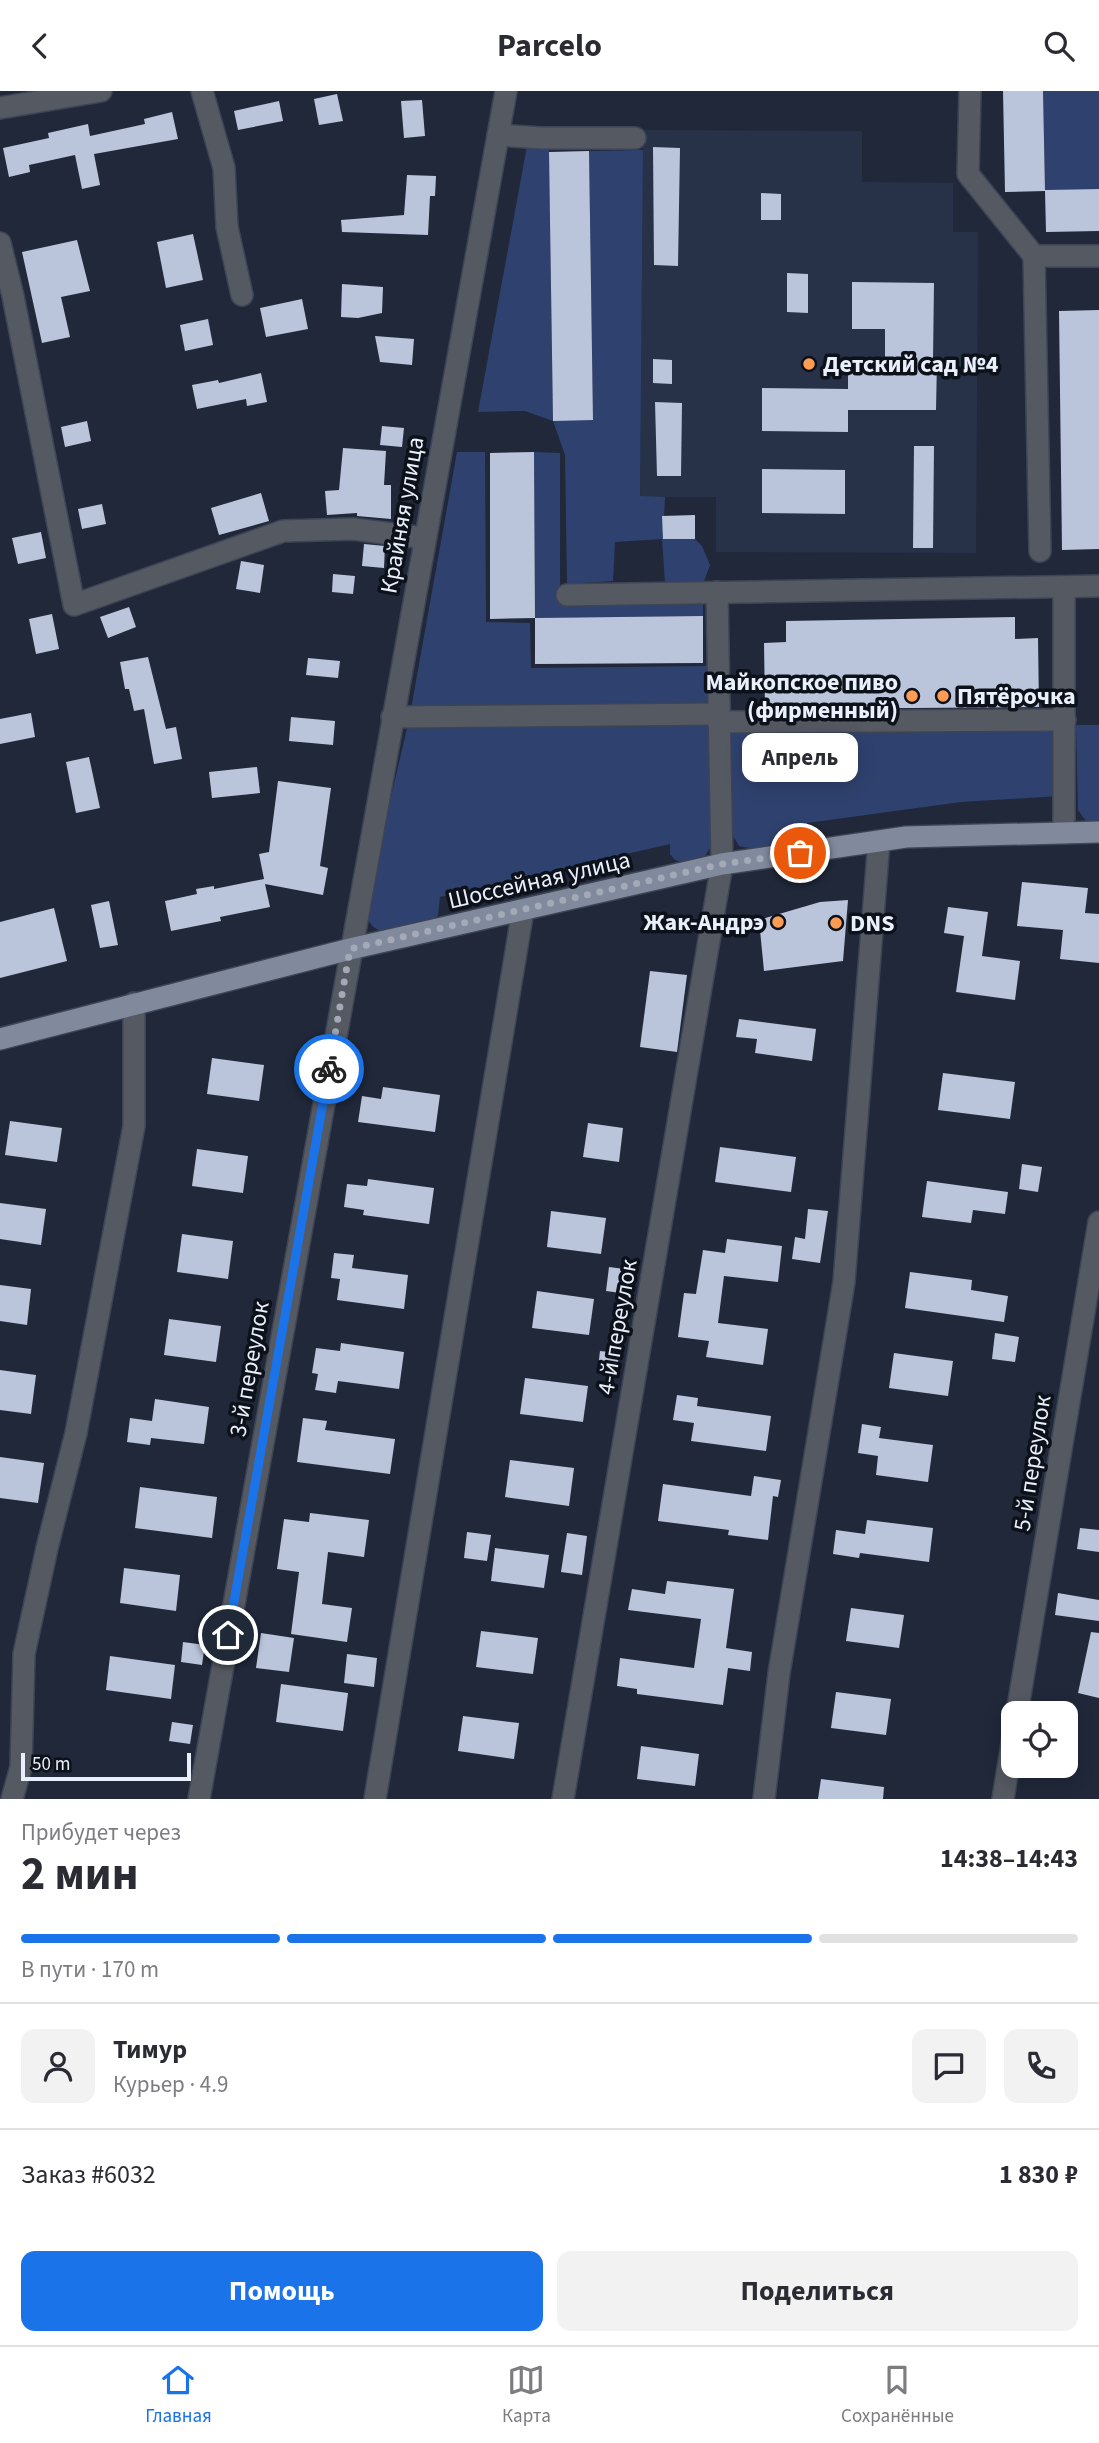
<!DOCTYPE html>
<html lang="ru">
<head>
<meta charset="utf-8">
<style>
  :root { --surface:#fff; --page:#f2f2f3; --text:#2b2b33; --muted:#7c7c81; --line:#e1e1e2; --accent:#1a73e8 }
  body { margin:0; font-family:"Source Sans 3",sans-serif; background:var(--page); color:var(--text); height:100vh; display:flex; flex-direction:column; font-size:26px; white-space:nowrap }
  * { box-sizing:border-box; margin:0 }
  p { font-size:23px; color:var(--muted) }
  .icon { flex:none; width:38px; height:38px; fill:none; stroke:currentColor; stroke-width:2; stroke-linecap:round; stroke-linejoin:round }
  .map { position:relative; height:1708px; overflow:hidden }
  .side { display:flex; flex-direction:column; background:var(--surface); flex:1 }
  .side>* { flex:none }
  .fabs { position:absolute; left:1001px; top:1610px; display:grid; gap:14px }
  .fabs a { display:grid; place-items:center; width:77px; height:77px; border-radius:14px; background:var(--surface); box-shadow:0 4px 18px #0003; font-size:35px }
  .scale { position:absolute; left:21px; bottom:18px; width:170px; box-sizing:border-box; padding-left:7px; border:4px solid #e9effb; border-top:0; font-size:19px; line-height:24px; white-space:nowrap; color:#e9effb; -webkit-text-stroke:5px #0d1119; paint-order:stroke }
  .pin { position:absolute; display:grid; place-items:center; width:60px; height:60px; color:#fff; margin:-30px; border:4px solid #fff; border-radius:50%; box-shadow:0 2px 7px #0007 }
  .courier { position:absolute; display:grid; place-items:center; width:70px; height:70px; margin:-35px; border:5px solid #1a73e8; border-radius:50%; background:#fff; color:#222; box-shadow:0 2px 9px #0007 }
  .bubble { position:absolute; height:49px; border-radius:14px; background:var(--surface); box-shadow:0 4px 18px #0003; font-size:23px; font-weight:700; line-height:49px; text-align:center }
  .overview em { font-style:normal; font-weight:700 }
  .overview div { display:flex; flex-direction:column-reverse }
  .overview { display:flex; align-items:center; justify-content:space-between; height:119px; padding:0 21px }
  h1 { font-size:46px; font-weight:700; line-height:52px }
  .bar { display:grid; grid-template-columns:repeat(4,1fr); gap:10px 7px; align-content:center; height:84px; padding:0 21px }
  .bar i { height:9px; border-radius:5px; background:var(--line) }
  .bar .on { background:var(--accent) }
  .bar p { grid-column:span 4 }
  .line { display:flex; align-items:center; gap:18px; padding:0 21px; border-top:2px solid var(--line) }
  .line div { flex:1 }
  .round { display:grid; place-items:center; flex:none; width:74px; height:74px; border-radius:14px; background:var(--page) }
  .button { display:flex; gap:14px; margin-top:auto; padding:14px 21px }
  .button a { flex:1; height:80px; border-radius:14px; background:var(--accent); color:#fff; font-size:28px; font-weight:700; line-height:80px; text-align:center }
  .button a+a { background:var(--page); color:var(--text) }
  header { display:flex; justify-content:space-between; align-items:center; height:91px; padding:0 21px; background:var(--surface); font-size:32px; font-weight:700 }
  .menu { display:flex; justify-content:space-around; align-items:center; height:98px; border-top:2px solid var(--line); background:var(--surface); font-size:19px; color:var(--muted) }
  .menu a { display:grid; justify-items:center; gap:4px }
  .menu .on { color:var(--accent) }
  .map>svg:first-child { display:block }
  .built { fill:#273249 }
  .green { fill:#2f426f }
  .building { fill:#bac5db }
  .lines { fill:none; stroke-linecap:round; stroke-linejoin:round }
  .minor-casing { stroke:#3c4455; stroke-width:24 }
  .major-casing { stroke:#3c4455; stroke-width:24 }
  .minor { stroke:#555962; stroke-width:21 }
  .major { stroke:#81899c; stroke-width:21 }
  .done { stroke:#a3a9b7; stroke-width:7; stroke-dasharray:0 12.6 }
  .route { stroke:#1a73e8; stroke-width:9 }
  .poi-dot { fill:#fd9d55; stroke:#0d1119; stroke-width:2.5 }
  .labels { text-anchor:middle; stroke-width:7; stroke-linejoin:round; paint-order:stroke }
  .poi-label { font-size:24px; font-weight:bold; fill:#e9effb; stroke:#0d1119; text-anchor:start }
  .street-label { font-size:24px; fill:#e9effb; stroke:#0d1119 }
</style>
</head>
<body>
<header><svg class="icon" aria-label="back" viewBox="0 0 24 24"><path d="M15 5l-7 7 7 7"/></svg>Parcelo<svg class="icon" aria-label="search" viewBox="0 0 24 24"><circle cx="10" cy="10" r="6"/><path d="M15 15l6 6"/></svg></header>
<div class="map">
<svg width="1099" height="1708" viewBox="0 0 1099 1708">
  <rect width="100%" height="100%" fill="#20283a"/>
  <!-- built -->
  <path class="built" d="M 643,39 L 862,40 L 862,91 L 953,92 L 953,141 L 978,141 L 976,462 L 716,461 L 716,406 L 640,406 Z"/>
  <!-- green -->
  <g class="green">
    <path d="M 1043,0 L 1099,0 L 1099,98 L 1045,99 Z"/>
    <path d="M 551,53 L 549,61 L 553,329 L 593,328 L 589,60 L 643,59 L 640,405 L 665,406 L 663,448 L 695,448 L 702,455 L 710,474 L 703,493 L 665,492 L 662,448 L 615,451 L 613,490 L 567,493 L 565,364 L 553,330 L 525,320 L 478,321 L 527,55 Z"/>
    <path d="M 457,361 L 485,361 L 486,531 L 530,532 L 531,577 L 709,575 L 708,618 L 411,618 Z"/>
    <path d="M 534,361 L 560,362 L 560,509 L 703,506 L 703,525 L 535,527 Z"/>
    <path d="M 710,627 L 712,746 L 710,757 L 703,768 L 684,772 L 675,769 L 670,763 L 670,753 L 440,806 L 438,824 L 434,831 C 407,837 365,856 366,813 L 408,633 Z"/>
    <path d="M 1076,634 L 1099,634 L 1099,733 L 1086,730 L 1078,719 Z"/>
    <path d="M 1059,637 L 1059,705 L 961,711 L 807,732 L 805,747 C 786,755 759,761 739,755 L 729,738 L 727,638 Z"/>
  </g>
  <!-- building -->
  <g class="building">
    <path d="M 1003,0 L 1043,0 L 1045,99 L 1099,98 L 1099,140 L 1046,141 L 1045,100 L 1005,101 Z"/>
    <path d="M 337,3 L 343,30 L 319,34 L 314,8 Z"/>
    <path d="M 422,9 L 425,45 L 404,47 L 401,10 Z"/>
    <path d="M 279,10 L 283,30 L 238,39 L 234,20 Z"/>
    <path d="M 172,21 L 178,48 L 94,63 L 100,94 L 82,98 L 75,64 L 29,74 L 30,81 L 9,86 L 3,57 L 49,47 L 48,42 L 88,33 L 90,45 L 145,33 L 144,28 Z"/>
    <path d="M 653,56 L 680,57 L 678,175 L 654,174 Z"/>
    <path d="M 589,60 L 593,329 L 553,330 L 549,61 Z"/>
    <path d="M 407,84 L 436,85 L 435,105 L 430,105 L 428,144 L 342,141 L 341,129 L 404,124 Z"/>
    <path d="M 761,102 L 781,103 L 781,129 L 761,129 Z"/>
    <path d="M 193,143 L 203,189 L 166,197 L 157,151 Z"/>
    <path d="M 77,149 L 90,200 L 61,206 L 70,246 L 42,252 L 22,161 Z"/>
    <path d="M 787,182 L 808,183 L 808,222 L 787,221 Z"/>
    <path d="M 852,191 L 934,192 L 933,269 L 937,269 L 936,319 L 848,319 L 848,341 L 762,340 L 762,297 L 848,298 L 848,274 L 885,275 L 885,238 L 852,238 Z"/>
    <path d="M 342,193 L 383,196 L 382,222 L 358,227 L 341,226 Z"/>
    <path d="M 302,208 L 308,238 L 266,246 L 260,217 Z"/>
    <path d="M 1099,219 L 1099,458 L 1062,459 L 1059,220 Z"/>
    <path d="M 208,228 L 213,254 L 185,260 L 180,234 Z"/>
    <path d="M 375,245 L 414,248 L 412,274 L 380,271 Z"/>
    <path d="M 653,268 L 672,269 L 672,293 L 653,292 Z"/>
    <path d="M 261,282 L 267,311 L 247,315 L 246,308 L 197,318 L 192,294 L 218,289 L 219,292 Z"/>
    <path d="M 655,311 L 682,312 L 681,385 L 657,385 Z"/>
    <path d="M 87,330 L 91,350 L 65,356 L 61,336 Z"/>
    <path d="M 382,335 L 404,337 L 402,356 L 380,354 Z"/>
    <path d="M 914,355 L 934,355 L 933,457 L 913,457 Z"/>
    <path d="M 343,357 L 386,360 L 384,394 L 391,394 L 391,428 L 357,425 L 357,422 L 327,424 L 325,400 L 339,399 Z"/>
    <path d="M 534,361 L 535,527 L 703,525 L 703,572 L 535,573 L 535,527 L 490,528 L 490,362 Z"/>
    <path d="M 762,378 L 845,379 L 845,423 L 762,422 Z"/>
    <path d="M 261,402 L 269,430 L 219,444 L 211,417 Z"/>
    <path d="M 102,413 L 106,433 L 82,438 L 78,418 Z"/>
    <path d="M 695,424 L 695,448 L 663,448 L 662,425 Z"/>
    <path d="M 41,441 L 46,467 L 18,473 L 12,447 Z"/>
    <path d="M 364,453 L 385,455 L 384,477 L 362,475 Z"/>
    <path d="M 241,470 L 264,474 L 260,502 L 236,498 Z"/>
    <path d="M 333,483 L 355,485 L 353,503 L 332,501 Z"/>
    <path d="M 129,516 L 136,536 L 108,547 L 100,526 Z"/>
    <path d="M 52,523 L 59,558 L 36,563 L 29,528 Z"/>
    <path d="M 1015,526 L 1015,548 L 1038,547 L 1039,616 L 765,618 L 764,552 L 786,551 L 786,530 Z"/>
    <path d="M 148,566 L 166,638 L 176,636 L 182,668 L 154,673 L 144,618 L 134,620 L 129,598 L 125,598 L 120,571 Z"/>
    <path d="M 308,567 L 340,570 L 338,587 L 306,584 Z"/>
    <path d="M 31,622 L 35,646 L 0,653 L 0,628 Z"/>
    <path d="M 291,626 L 335,630 L 333,654 L 289,650 Z"/>
    <path d="M 89,666 L 100,717 L 76,722 L 66,671 Z"/>
    <path d="M 257,676 L 260,702 L 212,707 L 209,681 Z"/>
    <path d="M 278,690 L 331,697 L 320,775 L 328,777 L 323,804 L 265,793 L 270,816 L 220,826 L 221,830 L 171,840 L 165,810 L 197,803 L 196,798 L 214,795 L 214,798 L 264,788 L 259,763 L 269,761 Z"/>
    <path d="M 1022,791 L 1088,797 L 1085,822 L 1099,823 L 1099,872 L 1060,868 L 1063,839 L 1017,835 Z"/>
    <path d="M 848,809 L 843,870 L 764,880 L 759,829 L 820,811 Z"/>
    <path d="M 109,810 L 118,854 L 100,857 L 91,814 Z"/>
    <path d="M 948,816 L 988,821 L 982,865 L 1020,870 L 1015,909 L 956,901 L 964,845 L 944,842 Z"/>
    <path d="M 54,817 L 67,870 L 0,887 L 0,831 Z"/>
    <path d="M 650,880 L 687,884 L 677,961 L 640,956 Z"/>
    <path d="M 739,928 L 816,938 L 812,970 L 755,962 L 757,948 L 736,946 Z"/>
    <path d="M 212,967 L 264,974 L 259,1010 L 207,1003 Z"/>
    <path d="M 943,982 L 1015,991 L 1010,1028 L 938,1019 Z"/>
    <path d="M 383,996 L 440,1004 L 435,1041 L 358,1031 L 362,1005 L 381,1008 Z"/>
    <path d="M 10,1030 L 62,1037 L 57,1071 L 5,1064 Z"/>
    <path d="M 588,1032 L 623,1037 L 619,1071 L 583,1066 Z"/>
    <path d="M 720,1056 L 796,1066 L 791,1101 L 715,1091 Z"/>
    <path d="M 197,1058 L 248,1065 L 243,1102 L 192,1095 Z"/>
    <path d="M 1022,1073 L 1042,1076 L 1038,1101 L 1019,1098 Z"/>
    <path d="M 368,1088 L 434,1097 L 429,1133 L 363,1124 L 364,1119 L 344,1116 L 347,1093 L 367,1095 Z"/>
    <path d="M 927,1090 L 1008,1101 L 1005,1123 L 973,1119 L 971,1132 L 922,1126 Z"/>
    <path d="M 0,1112 L 46,1118 L 41,1154 L 0,1148 Z"/>
    <path d="M 808,1118 L 828,1120 L 820,1172 L 792,1168 L 795,1146 L 805,1148 Z"/>
    <path d="M 551,1120 L 606,1127 L 601,1163 L 547,1156 Z"/>
    <path d="M 182,1143 L 233,1150 L 228,1188 L 177,1181 Z"/>
    <path d="M 727,1148 L 782,1155 L 778,1191 L 724,1185 L 718,1232 L 768,1238 L 763,1274 L 706,1266 L 709,1250 L 678,1246 L 684,1202 L 696,1203 L 703,1159 L 725,1162 Z"/>
    <path d="M 334,1162 L 354,1164 L 352,1177 L 408,1184 L 404,1218 L 337,1209 L 340,1188 L 331,1187 Z"/>
    <path d="M 609,1176 L 632,1179 L 628,1203 L 606,1200 Z"/>
    <path d="M 910,1181 L 972,1189 L 971,1199 L 1008,1205 L 1004,1231 L 905,1217 Z"/>
    <path d="M 0,1194 L 31,1198 L 27,1234 L 0,1230 Z"/>
    <path d="M 537,1200 L 594,1208 L 589,1244 L 532,1237 Z"/>
    <path d="M 169,1228 L 221,1235 L 216,1271 L 164,1264 Z"/>
    <path d="M 995,1242 L 1019,1246 L 1015,1271 L 992,1268 Z"/>
    <path d="M 341,1252 L 404,1261 L 399,1298 L 338,1290 L 336,1302 L 315,1299 L 318,1283 L 312,1282 L 316,1257 L 340,1260 Z"/>
    <path d="M 600,1260 L 619,1262 L 617,1279 L 598,1277 Z"/>
    <path d="M 894,1262 L 953,1270 L 948,1305 L 889,1297 Z"/>
    <path d="M 0,1279 L 36,1284 L 31,1323 L 0,1319 Z"/>
    <path d="M 525,1287 L 588,1295 L 583,1331 L 520,1323 Z"/>
    <path d="M 677,1304 L 698,1307 L 697,1315 L 771,1325 L 766,1360 L 691,1350 L 694,1332 L 673,1329 Z"/>
    <path d="M 155,1308 L 209,1316 L 204,1353 L 151,1347 L 150,1354 L 127,1351 L 130,1327 L 152,1330 Z"/>
    <path d="M 303,1327 L 327,1330 L 325,1339 L 395,1348 L 390,1383 L 297,1371 Z"/>
    <path d="M 862,1333 L 881,1336 L 879,1347 L 933,1354 L 928,1391 L 876,1384 L 878,1365 L 858,1362 Z"/>
    <path d="M 0,1366 L 44,1372 L 38,1412 L 0,1407 Z"/>
    <path d="M 510,1369 L 574,1377 L 569,1415 L 505,1406 Z"/>
    <path d="M 754,1385 L 781,1389 L 778,1406 L 773,1405 L 768,1449 L 728,1444 L 729,1439 L 658,1430 L 663,1393 L 751,1405 Z"/>
    <path d="M 140,1396 L 217,1406 L 212,1447 L 135,1437 Z"/>
    <path d="M 310,1422 L 369,1429 L 364,1466 L 328,1461 L 322,1513 L 352,1517 L 347,1551 L 291,1543 L 299,1481 L 277,1478 L 284,1428 L 309,1431 Z"/>
    <path d="M 867,1429 L 933,1437 L 929,1471 L 860,1462 L 859,1467 L 833,1463 L 836,1439 L 865,1443 Z"/>
    <path d="M 1080,1437 L 1099,1439 L 1099,1461 L 1077,1458 Z"/>
    <path d="M 467,1441 L 491,1444 L 487,1470 L 464,1467 Z"/>
    <path d="M 567,1442 L 587,1445 L 582,1484 L 561,1481 Z"/>
    <path d="M 495,1457 L 549,1464 L 544,1497 L 491,1490 Z"/>
    <path d="M 124,1477 L 180,1484 L 176,1520 L 120,1512 Z"/>
    <path d="M 667,1490 L 734,1498 L 726,1557 L 752,1561 L 750,1580 L 728,1577 L 723,1614 L 637,1603 L 637,1598 L 617,1595 L 620,1567 L 694,1577 L 701,1528 L 628,1519 L 632,1498 L 665,1503 Z"/>
    <path d="M 1058,1502 L 1099,1509 L 1099,1530 L 1055,1524 Z"/>
    <path d="M 851,1517 L 904,1524 L 899,1557 L 846,1550 Z"/>
    <path d="M 481,1540 L 538,1547 L 533,1583 L 476,1576 Z"/>
    <path d="M 1091,1541 L 1099,1542 L 1099,1607 L 1078,1602 Z"/>
    <path d="M 261,1542 L 294,1547 L 289,1581 L 256,1577 Z"/>
    <path d="M 183,1551 L 205,1554 L 202,1574 L 181,1571 Z"/>
    <path d="M 347,1563 L 377,1567 L 374,1596 L 344,1592 Z"/>
    <path d="M 110,1565 L 175,1574 L 171,1608 L 106,1599 Z"/>
    <path d="M 281,1593 L 348,1602 L 343,1640 L 276,1631 Z"/>
    <path d="M 836,1601 L 891,1608 L 886,1644 L 831,1637 Z"/>
    <path d="M 463,1625 L 519,1632 L 514,1668 L 458,1660 Z"/>
    <path d="M 172,1631 L 193,1634 L 190,1653 L 169,1650 Z"/>
    <path d="M 641,1655 L 699,1663 L 695,1695 L 637,1688 Z"/>
    <path d="M 821,1688 L 884,1696 L 883,1708 L 818,1708 Z"/>
  </g>
  <g class="lines">
    <!-- minor casing -->
    <g class="minor-casing">
      <g id="minor">
        <path d="M 202,0 L 224,77 L 227,136 L 242,204"/>
        <path d="M 970,0 L 968,83 L 1034,165 L 1099,165"/>
        <path d="M 0,17 L 101,0"/>
        <path d="M 498,44 L 542,47 L 635,47"/>
        <path d="M 0,152 L 13,205 L 74,514 L 283,440 L 353,438 L 424,447"/>
        <path d="M 1034,165 L 1040,460"/>
        <path d="M 567,504 L 1099,495"/>
        <path d="M 392,626 L 718,623"/>
        <path d="M 718,631 L 1065,629"/>
        <path d="M 1064,742 L 1064,496"/>
        <path d="M 1017,1622 L 1099,1131"/>
        <path d="M 12,1708 L 21,1676 L 24,1563 L 47,1457 L 76,1342 L 134,1035 L 134,912"/>
        <path d="M 199,1708 L 506,0"/>
        <path d="M 375,1708 L 523,819"/>
        <path d="M 563,1708 L 722,773 L 717,501"/>
        <path d="M 764,1708 L 779,1582 L 844,1191 L 879,750"/>
        <path d="M 1003,1708 L 1013,1646"/>
      </g>
    </g>
    <!-- major casing -->
    <g class="major-casing">
      <path id="major" d="M 0,948 L 350,858 L 722,773 L 906,746 L 1099,741"/>
    </g>
    <!-- minor -->
    <use href="#minor" class="minor"/>
    <!-- major -->
    <use href="#major" class="major"/>
  </g>
  <g class="lines">
    <!-- done -->
    <path class="done" d="M 329,978 L 350,858 L 722,773 L 800,762"/>
    <!-- route -->
    <path class="route" d="M 228,1544 L 329,978"/>
  </g>
  <!-- markers -->
  <g class="poi-dot">
    <circle cx="809" cy="273" r="7"/>
    <circle cx="912" cy="605" r="7"/>
    <circle cx="943" cy="605" r="7"/>
    <circle cx="778" cy="831" r="7"/>
    <circle cx="836" cy="832" r="7"/>
  </g>
  <g class="labels">
    <!-- poi labels -->
    <g class="poi-label">
      <text x="823" y="281">Детский сад №4</text>
      <text x="898" y="599" text-anchor="end">Майкопское пиво<tspan x="898" dy="28">(фирменный)</tspan></text>
      <text x="957" y="613">Пятёрочка</text>
      <text x="764" y="839" text-anchor="end">Жак-Андрэ</text>
      <text x="850" y="840">DNS</text>
    </g>
    <!-- street labels -->
    <g class="street-label">
      <text transform="translate(402 424) rotate(-80)" y="8">Крайняя улица</text>
      <text transform="translate(539 789) rotate(-13)" y="8">Шоссейная улица</text>
      <text transform="translate(617 1236) rotate(-80)" y="8">4-й переулок</text>
      <text transform="translate(249 1278) rotate(-80)" y="8">3-й переулок</text>
      <text transform="translate(1032 1372) rotate(-81)" y="8">5-й переулок</text>
    </g>
  </g>
</svg>
<div class="fabs">
<a><svg class="icon" aria-label="locate" viewBox="0 0 24 24"><circle cx="12" cy="12" r="6"/><path d="M12 2v4M12 18v4M2 12h4M18 12h4"/></svg></a>
</div>
<div class="scale">50 m</div>
<div class="pin" style="left:800px;top:762px;background:#ea580c"><svg class="icon" aria-label="bag" viewBox="0 0 24 24"><path d="M5 8h14l-1 12H6zM9 8a3 3 0 0 1 6 0"/></svg></div>
<div class="pin" style="left:228px;top:1544px;background:#1f2937"><svg class="icon" aria-label="home" viewBox="0 0 24 24"><path d="M3 11l9-7 9 7M6 9v11h12V9"/></svg></div>
<div class="courier" style="left:329px;top:978px"><svg class="icon" aria-label="bike" viewBox="0 0 24 24"><circle cx="6" cy="16" r="4"/><circle cx="18" cy="16" r="4"/><path d="M6 16l4-8h5l3 8M10 8l3 8H6M13 5h3"/></svg></div>
<div class="bubble" style="left:742px;top:642px;width:116px">Апрель</div>
</div>
<section class="side">
<div class="overview"><div><h1>2 мин</h1><p>Прибудет через</p></div><em>14:38–14:43</em></div>
<div class="bar"><i class="on"></i><i class="on"></i><i class="on"></i><i></i><p>В пути · 170 m</p></div>
<div class="line" style="height:126px"><a class="round"><svg class="icon" aria-label="person" viewBox="0 0 24 24"><circle cx="12" cy="8" r="4"/><path d="M4 21q1-7 8-7t8 7"/></svg></a><div><b>Тимур</b><p>Курьер · 4.9</p></div><a class="round"><svg class="icon" aria-label="chat" viewBox="0 0 24 24"><path d="M4 5h16v11H9l-5 4z"/></svg></a><a class="round"><svg class="icon" aria-label="phone" viewBox="0 0 24 24"><path d="M5 4h4l2 5-3 2q2 4 5 5l2-3 5 2v4C11 20 4 13 5 4z"/></svg></a></div>
<div class="line" style="height:91px"><div>Заказ #6032</div><b>1 830 ₽</b></div>
<div class="button"><a>Помощь</a><a>Поделиться</a></div>
</section>
<nav class="menu">
<a class="on"><svg class="icon" aria-label="home" viewBox="0 0 24 24"><path d="M3 11l9-7 9 7M6 9v11h12V9"/></svg>Главная</a>
<a><svg class="icon" aria-label="map" viewBox="0 0 24 24"><path d="M3 6l6-2 6 2 6-2v14l-6 2-6-2-6 2zM9 4v14M15 6v14"/></svg>Карта</a>
<a><svg class="icon" aria-label="saved" viewBox="0 0 24 24"><path d="M7 4h10v16l-5-4-5 4z"/></svg>Сохранённые</a>
</nav>
</body>
</html>
